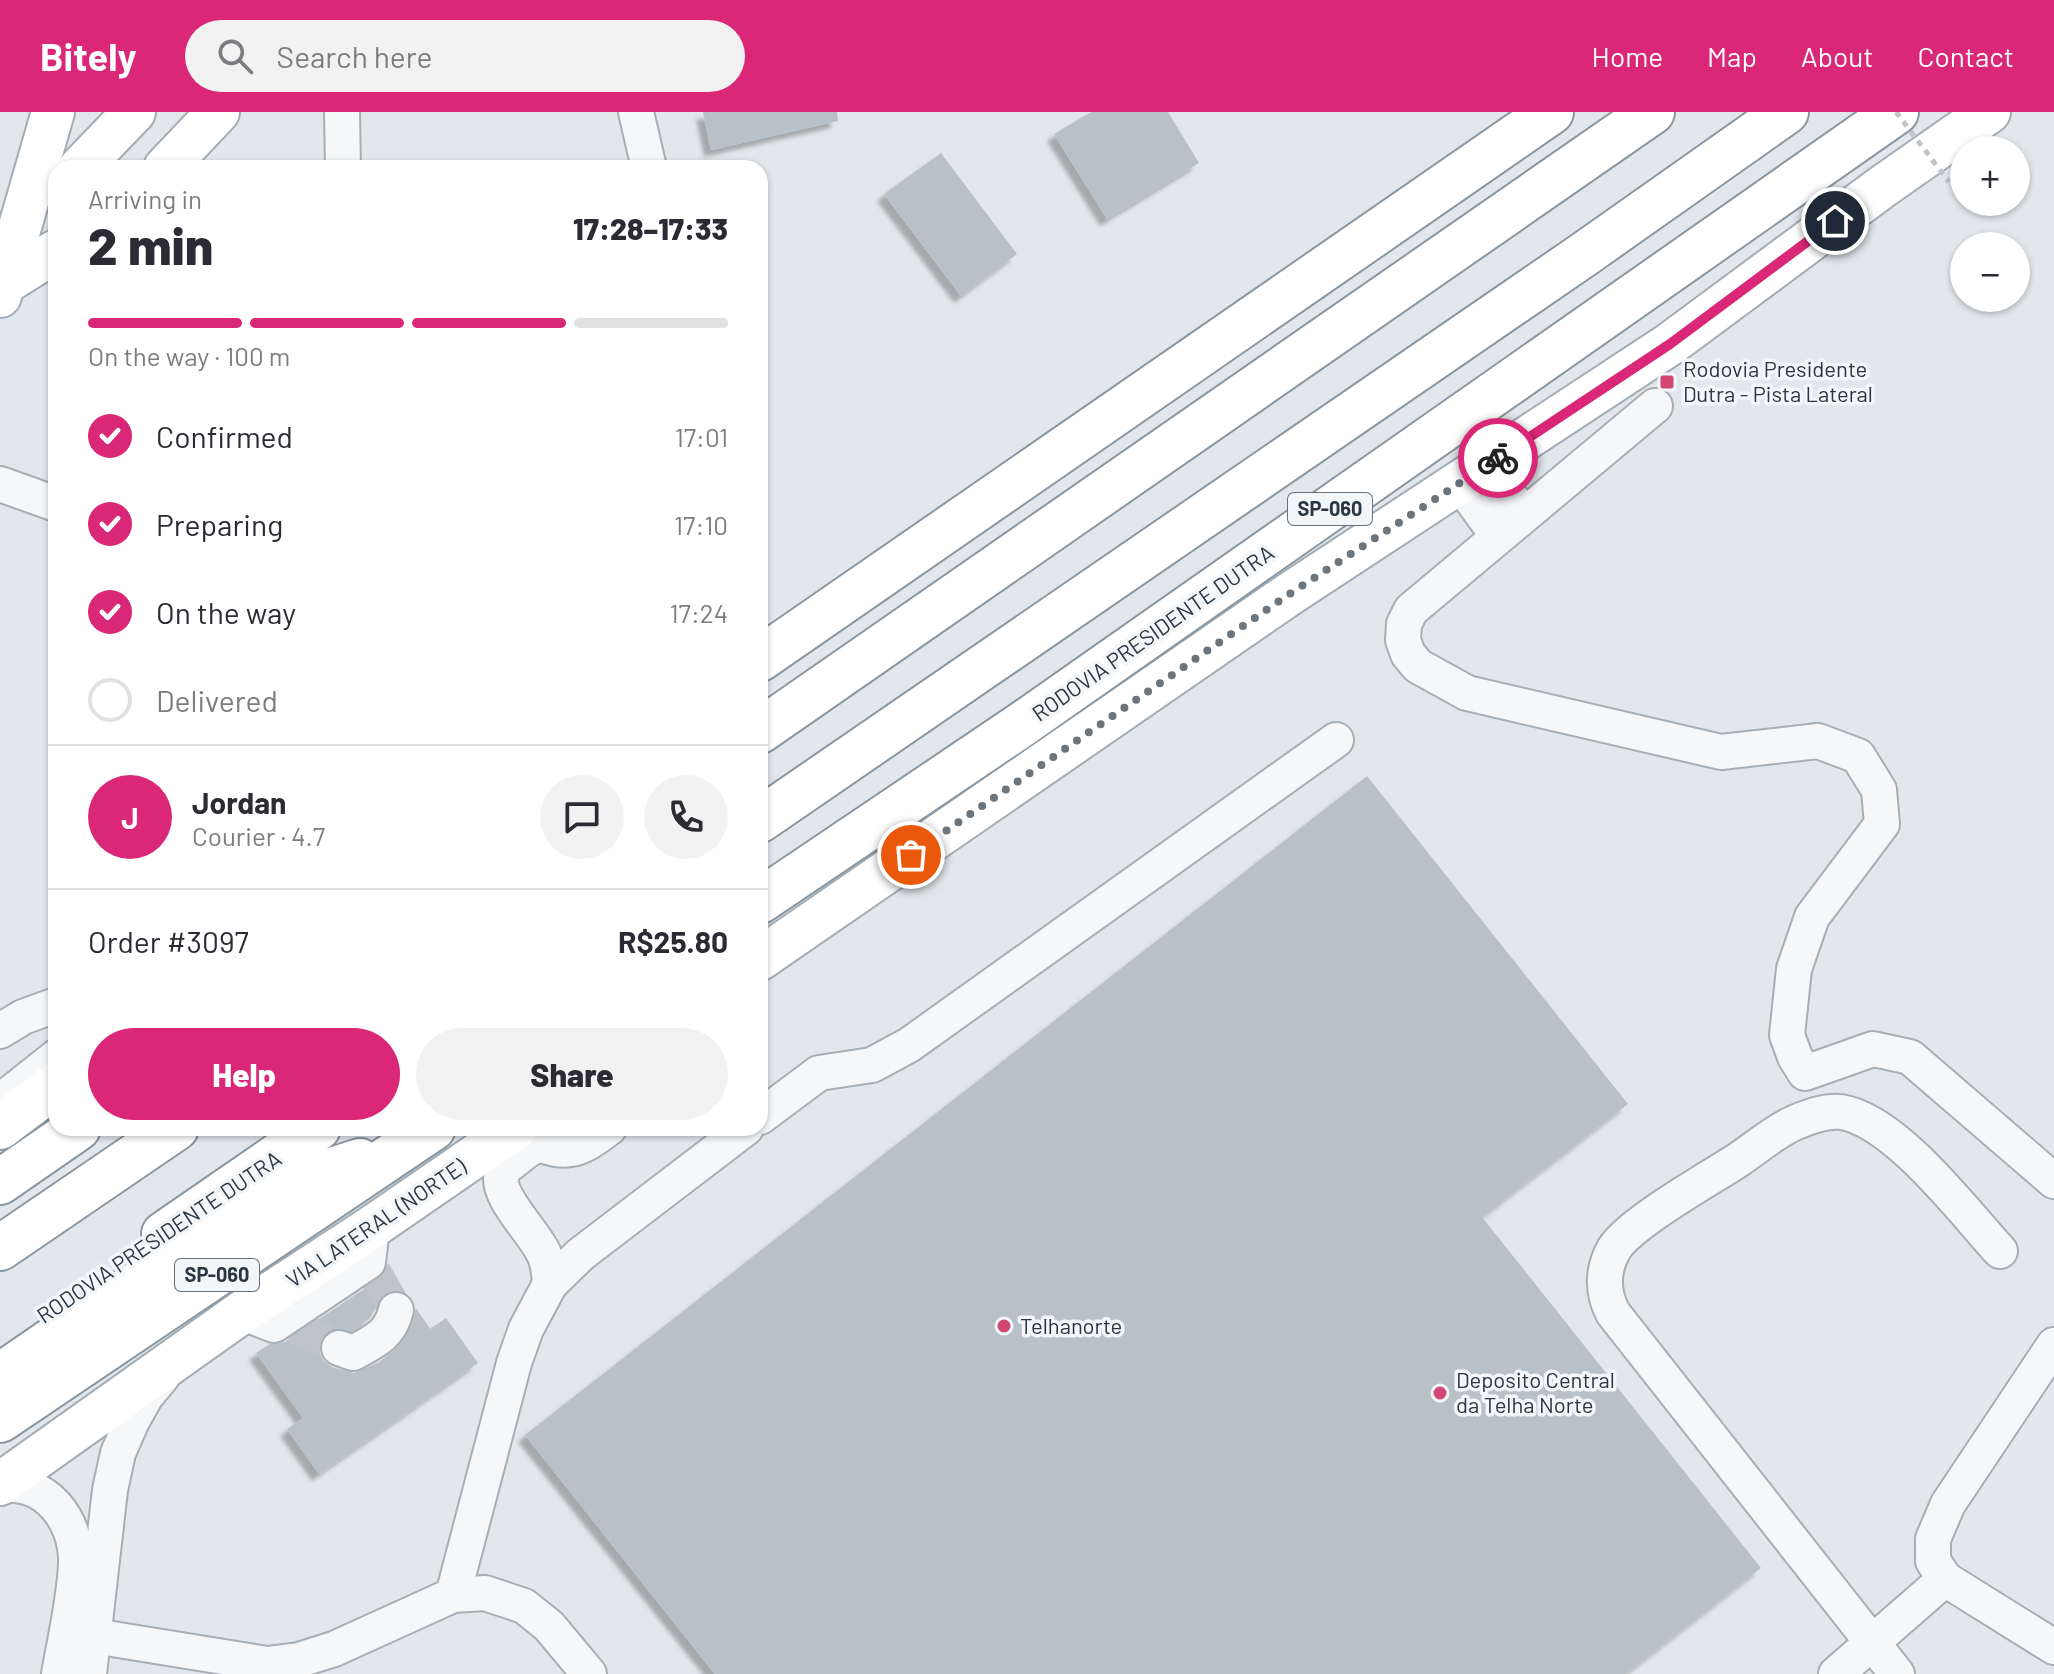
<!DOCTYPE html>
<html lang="en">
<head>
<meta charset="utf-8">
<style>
  :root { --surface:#fff; --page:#f2f2f3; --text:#2b2b33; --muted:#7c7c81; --line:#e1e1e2; --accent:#db2777 }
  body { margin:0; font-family:Barlow,sans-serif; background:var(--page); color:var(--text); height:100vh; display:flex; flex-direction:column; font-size:30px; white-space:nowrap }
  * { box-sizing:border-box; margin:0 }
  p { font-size:26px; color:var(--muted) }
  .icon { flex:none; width:44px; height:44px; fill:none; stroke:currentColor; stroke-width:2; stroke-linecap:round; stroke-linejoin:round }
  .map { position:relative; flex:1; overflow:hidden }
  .drawer { position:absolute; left:48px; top:48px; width:720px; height:976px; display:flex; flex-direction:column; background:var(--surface); border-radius:24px; box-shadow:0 2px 6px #0004 }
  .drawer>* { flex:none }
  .tools { position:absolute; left:1950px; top:24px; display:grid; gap:16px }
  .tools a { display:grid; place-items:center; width:80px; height:80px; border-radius:50%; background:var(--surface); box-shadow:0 2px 6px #0004; font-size:40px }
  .pin { position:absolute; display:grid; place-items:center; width:68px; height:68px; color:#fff; margin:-34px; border:4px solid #fff; border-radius:50%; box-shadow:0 2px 8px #0007 }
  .courier { position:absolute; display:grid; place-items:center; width:80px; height:80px; margin:-40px; border:6px solid #db2777; border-radius:50%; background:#fff; color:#222; box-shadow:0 2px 10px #0007 }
  .overview em { font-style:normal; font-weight:800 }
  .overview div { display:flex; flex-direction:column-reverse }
  .overview { display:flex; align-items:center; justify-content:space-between; height:136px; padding:0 40px }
  h1 { font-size:52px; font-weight:800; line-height:60px }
  .bar { display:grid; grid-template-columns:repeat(4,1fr); gap:12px 8px; align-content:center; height:96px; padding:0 40px }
  .bar i { height:10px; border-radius:6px; background:var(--line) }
  .bar .on { background:var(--accent) }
  .bar p { grid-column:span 4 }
  .line { display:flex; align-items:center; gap:20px; padding:0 40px; border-top:2px solid var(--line) }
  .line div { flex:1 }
  .round { display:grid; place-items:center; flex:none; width:84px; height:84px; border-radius:42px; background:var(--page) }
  ol { padding:0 40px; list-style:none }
  li { display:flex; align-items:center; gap:24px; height:88px }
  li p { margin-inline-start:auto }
  li .icon { padding:8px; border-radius:50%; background:var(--accent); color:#fff; stroke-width:4 }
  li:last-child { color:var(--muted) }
  li i { width:44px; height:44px; border:4px solid var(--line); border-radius:50% }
  .action { display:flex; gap:16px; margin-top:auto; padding:16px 40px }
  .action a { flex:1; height:92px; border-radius:48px; background:var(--accent); color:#fff; font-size:32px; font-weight:800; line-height:92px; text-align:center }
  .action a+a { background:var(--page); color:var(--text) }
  header { display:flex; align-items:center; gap:48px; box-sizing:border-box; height:112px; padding:0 40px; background:var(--accent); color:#fff }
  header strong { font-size:38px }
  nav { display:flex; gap:44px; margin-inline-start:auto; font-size:28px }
  .search { width:560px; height:72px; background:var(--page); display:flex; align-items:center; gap:20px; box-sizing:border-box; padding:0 28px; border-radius:44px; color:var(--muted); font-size:30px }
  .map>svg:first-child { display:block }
  .building { fill:#b9c1c8; filter:url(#shadow) }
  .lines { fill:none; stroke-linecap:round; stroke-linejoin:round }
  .minor-tunnel { stroke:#bdc4c9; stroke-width:34; stroke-dasharray:34 17; stroke-linecap:butt }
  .minor-casing { stroke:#a7afb5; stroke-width:38 }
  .major-casing { stroke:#a1adb7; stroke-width:46 }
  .highway-casing { stroke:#8997a2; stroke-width:48 }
  .minor { stroke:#f5f7f9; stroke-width:34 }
  .major { stroke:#fff; stroke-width:42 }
  .highway { stroke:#fff; stroke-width:44 }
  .path-bridge { stroke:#c0c5ca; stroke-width:5; stroke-dasharray:6 6; stroke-linecap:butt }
  .done { stroke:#6a757e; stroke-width:8; stroke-dasharray:0 14.4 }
  .route { stroke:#db2777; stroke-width:10 }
  .poi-dot { fill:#d14672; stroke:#f2f6f8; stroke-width:3 }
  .labels { text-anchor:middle; stroke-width:7; stroke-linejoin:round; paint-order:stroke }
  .shield { fill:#f2f6f8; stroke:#667079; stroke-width:2 }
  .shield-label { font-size:20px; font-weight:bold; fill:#2a3743 }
  .poi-label { font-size:22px; fill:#2a3743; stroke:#f2f6f8; text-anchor:start }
  .street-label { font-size:22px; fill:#2a3743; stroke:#f2f6f8 }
</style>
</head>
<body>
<header>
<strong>Bitely</strong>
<div class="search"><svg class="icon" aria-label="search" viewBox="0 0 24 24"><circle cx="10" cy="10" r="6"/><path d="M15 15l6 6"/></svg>Search here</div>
<nav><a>Home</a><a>Map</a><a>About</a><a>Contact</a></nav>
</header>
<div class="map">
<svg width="2054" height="1562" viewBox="0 0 2054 1562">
  <defs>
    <filter id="shadow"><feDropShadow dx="-7" dy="7" stdDeviation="2" flood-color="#0004"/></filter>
  </defs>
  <rect width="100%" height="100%" fill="#e2e7eb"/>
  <!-- building -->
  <g class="building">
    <path d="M 703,0 L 837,0 L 838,9 L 711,38 Z"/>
    <path d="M 1091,0 L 1168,0 L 1199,51 L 1107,107 L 1054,22 Z"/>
    <path d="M 941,41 L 1017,142 L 961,184 L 884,82 Z"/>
    <path d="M 1367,664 L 1628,992 L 1482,1105 L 1761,1456 L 1626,1562 L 715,1562 L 525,1323 Z"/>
    <path d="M 387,1156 L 404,1180 L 392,1178 L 383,1183 L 370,1206 L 351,1219 L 336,1216 L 326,1221 L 321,1229 L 319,1239 L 324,1249 L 332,1255 L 354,1261 L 379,1250 L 394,1239 L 406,1225 L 412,1212 L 416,1196 L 430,1217 L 446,1206 L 478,1251 L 319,1362 L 287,1317 L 303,1306 L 256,1241 L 270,1232 L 285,1230 L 379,1167 Z"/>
  </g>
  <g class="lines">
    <!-- minor-tunnel -->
    <g class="minor-tunnel">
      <path d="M 374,1160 L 396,1198"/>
      <path d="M 295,1214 L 339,1236"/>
    </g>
    <!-- minor casing -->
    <g class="minor-casing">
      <g id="minor">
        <path d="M 342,0 L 343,56"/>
        <path d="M 636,0 L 649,56"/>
        <path d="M 1655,294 L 1411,498 L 1404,512 L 1403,528 L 1408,542 L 1418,554 L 1467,581 L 1721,640 L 1818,629 L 1858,644 L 1879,678 L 1882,712 L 1812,805 L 1794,857 L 1787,923 L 1795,945 L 1805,961 L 1873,937 L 1910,945 L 2054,1069"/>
        <path d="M 1485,354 L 1524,402"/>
        <path d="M 0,372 L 56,392"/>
        <path d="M 1460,372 L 1498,424"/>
        <path d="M 0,919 L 23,905 L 56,893"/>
        <path d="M 7,984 L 56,945"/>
        <path d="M 760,1005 L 819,961 L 872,953 L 909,933 L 1336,628"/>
        <path d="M 550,1172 C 549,1161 549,1152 544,1142 C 535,1121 494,1083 502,1061 C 504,1055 510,1052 515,1048 C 548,1020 541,1042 571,1037 C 585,1035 598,1024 609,1016"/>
        <path d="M 245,1198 L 256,1206 L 274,1213 L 368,1150 L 372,1115"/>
        <path d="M 2054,1233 L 1948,1392 L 1933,1427 L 1933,1449 L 1945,1467 L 2054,1535"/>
        <path d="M 339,1236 L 353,1241 C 375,1229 390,1223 396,1198"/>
        <path d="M 0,1374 C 45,1366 77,1408 76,1451 C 75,1485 65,1528 59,1562"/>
        <path d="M 453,1483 L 514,1251 L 526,1217 L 550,1172 L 581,1142 L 746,1016"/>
        <path d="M 94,1524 L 267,1552 L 299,1548 L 334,1537 L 453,1483 L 485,1481 L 524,1494 L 549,1514 L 589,1562"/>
        <path d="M 89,1562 L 110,1378 L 118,1341 L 132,1309 L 146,1284 L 162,1265"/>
        <path d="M 1836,1562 L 1945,1467"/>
        <path d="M 1897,1562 L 1613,1201 C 1602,1180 1602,1158 1614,1137 C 1630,1111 1709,1067 1738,1048 C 1756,1036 1774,1020 1794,1011 C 1808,1005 1826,998 1841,1000 C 1895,1008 1964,1100 2000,1139"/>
      </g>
    </g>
    <!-- major casing -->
    <g class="major-casing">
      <g id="major">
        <path d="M 80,56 L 134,0"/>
        <path d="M 165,56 L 218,0"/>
        <path d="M 0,174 L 56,139"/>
        <path d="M 0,184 L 53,0"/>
        <path d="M 760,847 L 1288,483 L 1670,232 L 1882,75 L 1989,0"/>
        <path d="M 0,1372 L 245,1198 L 372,1115 L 516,1016"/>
      </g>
    </g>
    <!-- highway casing -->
    <g class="highway-casing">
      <g id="highway">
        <path d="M 760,547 L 1551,0"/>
        <path d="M 760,619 L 1652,0"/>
        <path d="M 760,708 L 1586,141 L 1786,0"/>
        <path d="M 760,789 L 1021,613 L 1896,0"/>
        <path d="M 0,1015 L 56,973"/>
        <path d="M 0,1070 L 78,1016"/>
        <path d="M 164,1122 L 318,1016"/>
        <path d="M 0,1136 L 176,1016"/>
        <path d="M 0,1264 L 87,1204 L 298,1069 L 360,1049"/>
        <path d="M 0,1308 L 433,1016"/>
      </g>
    </g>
    <!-- minor -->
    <use href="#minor" class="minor"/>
    <!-- major -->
    <use href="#major" class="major"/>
    <!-- highway -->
    <use href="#highway" class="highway"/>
    <!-- path-bridge -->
    <path class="path-bridge" d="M 1896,0 L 1949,70"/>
  </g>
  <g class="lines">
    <!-- done -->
    <path class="done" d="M 911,743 L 1288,483 L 1498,346"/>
    <!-- route -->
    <path class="route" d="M 1498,346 L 1670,232 L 1835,109"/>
  </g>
  <!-- markers -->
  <g class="poi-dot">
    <rect x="1659" y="262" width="16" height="16" rx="4"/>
    <circle cx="1004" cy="1214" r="8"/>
    <circle cx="1440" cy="1281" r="8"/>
  </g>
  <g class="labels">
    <!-- shield labels -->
    <g class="shield">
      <rect x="1288" y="381" width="84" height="32" rx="6"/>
      <rect x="175" y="1147" width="84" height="32" rx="6"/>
    </g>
    <g class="shield-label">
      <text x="1330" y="404">SP-060</text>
      <text x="217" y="1170">SP-060</text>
    </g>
    <!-- poi labels -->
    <g class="poi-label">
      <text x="1683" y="265">Rodovia Presidente<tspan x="1683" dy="25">Dutra - Pista Lateral</tspan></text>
      <text x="1020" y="1222">Telhanorte</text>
      <text x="1456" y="1276">Deposito Central<tspan x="1456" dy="25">da Telha Norte</tspan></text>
    </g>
    <!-- street labels -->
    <g class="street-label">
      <text transform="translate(1153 521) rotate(-35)" y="8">RODOVIA PRESIDENTE DUTRA</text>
      <text transform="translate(376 1111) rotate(-34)" y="8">VIA LATERAL (NORTE)</text>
      <text transform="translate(159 1125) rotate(-34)" y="8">RODOVIA PRESIDENTE DUTRA</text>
    </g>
  </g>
</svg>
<div class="tools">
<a>+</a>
<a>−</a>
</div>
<div class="pin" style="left:911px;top:743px;background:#ea580c"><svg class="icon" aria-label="bag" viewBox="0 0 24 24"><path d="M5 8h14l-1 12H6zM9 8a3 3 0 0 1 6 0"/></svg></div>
<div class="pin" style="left:1835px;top:109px;background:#1f2937"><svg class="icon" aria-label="home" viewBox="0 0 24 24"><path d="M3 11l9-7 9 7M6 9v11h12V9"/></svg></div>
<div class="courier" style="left:1498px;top:346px"><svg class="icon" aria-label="bike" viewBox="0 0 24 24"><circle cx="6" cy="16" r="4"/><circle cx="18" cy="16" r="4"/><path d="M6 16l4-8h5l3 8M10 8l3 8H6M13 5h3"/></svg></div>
<section class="drawer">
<div class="overview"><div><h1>2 min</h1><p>Arriving in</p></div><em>17:28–17:33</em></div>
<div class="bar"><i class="on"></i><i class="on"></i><i class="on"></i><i></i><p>On the way · 100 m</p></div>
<ol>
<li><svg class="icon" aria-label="check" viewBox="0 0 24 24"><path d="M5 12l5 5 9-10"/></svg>Confirmed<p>17:01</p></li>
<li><svg class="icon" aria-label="check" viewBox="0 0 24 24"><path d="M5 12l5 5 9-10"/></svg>Preparing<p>17:10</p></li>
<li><svg class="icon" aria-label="check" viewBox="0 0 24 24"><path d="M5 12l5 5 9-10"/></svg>On the way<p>17:24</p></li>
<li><i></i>Delivered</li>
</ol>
<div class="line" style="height:144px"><b class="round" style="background:var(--accent);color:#fff">J</b><div><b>Jordan</b><p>Courier · 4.7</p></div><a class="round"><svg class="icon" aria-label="chat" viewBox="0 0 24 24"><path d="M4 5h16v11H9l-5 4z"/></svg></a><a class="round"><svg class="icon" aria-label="phone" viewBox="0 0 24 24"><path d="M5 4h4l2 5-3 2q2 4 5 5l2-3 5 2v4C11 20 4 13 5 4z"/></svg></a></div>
<div class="line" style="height:104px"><div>Order #3097</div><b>R$25.80</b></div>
<div class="action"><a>Help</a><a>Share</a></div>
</section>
</div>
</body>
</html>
